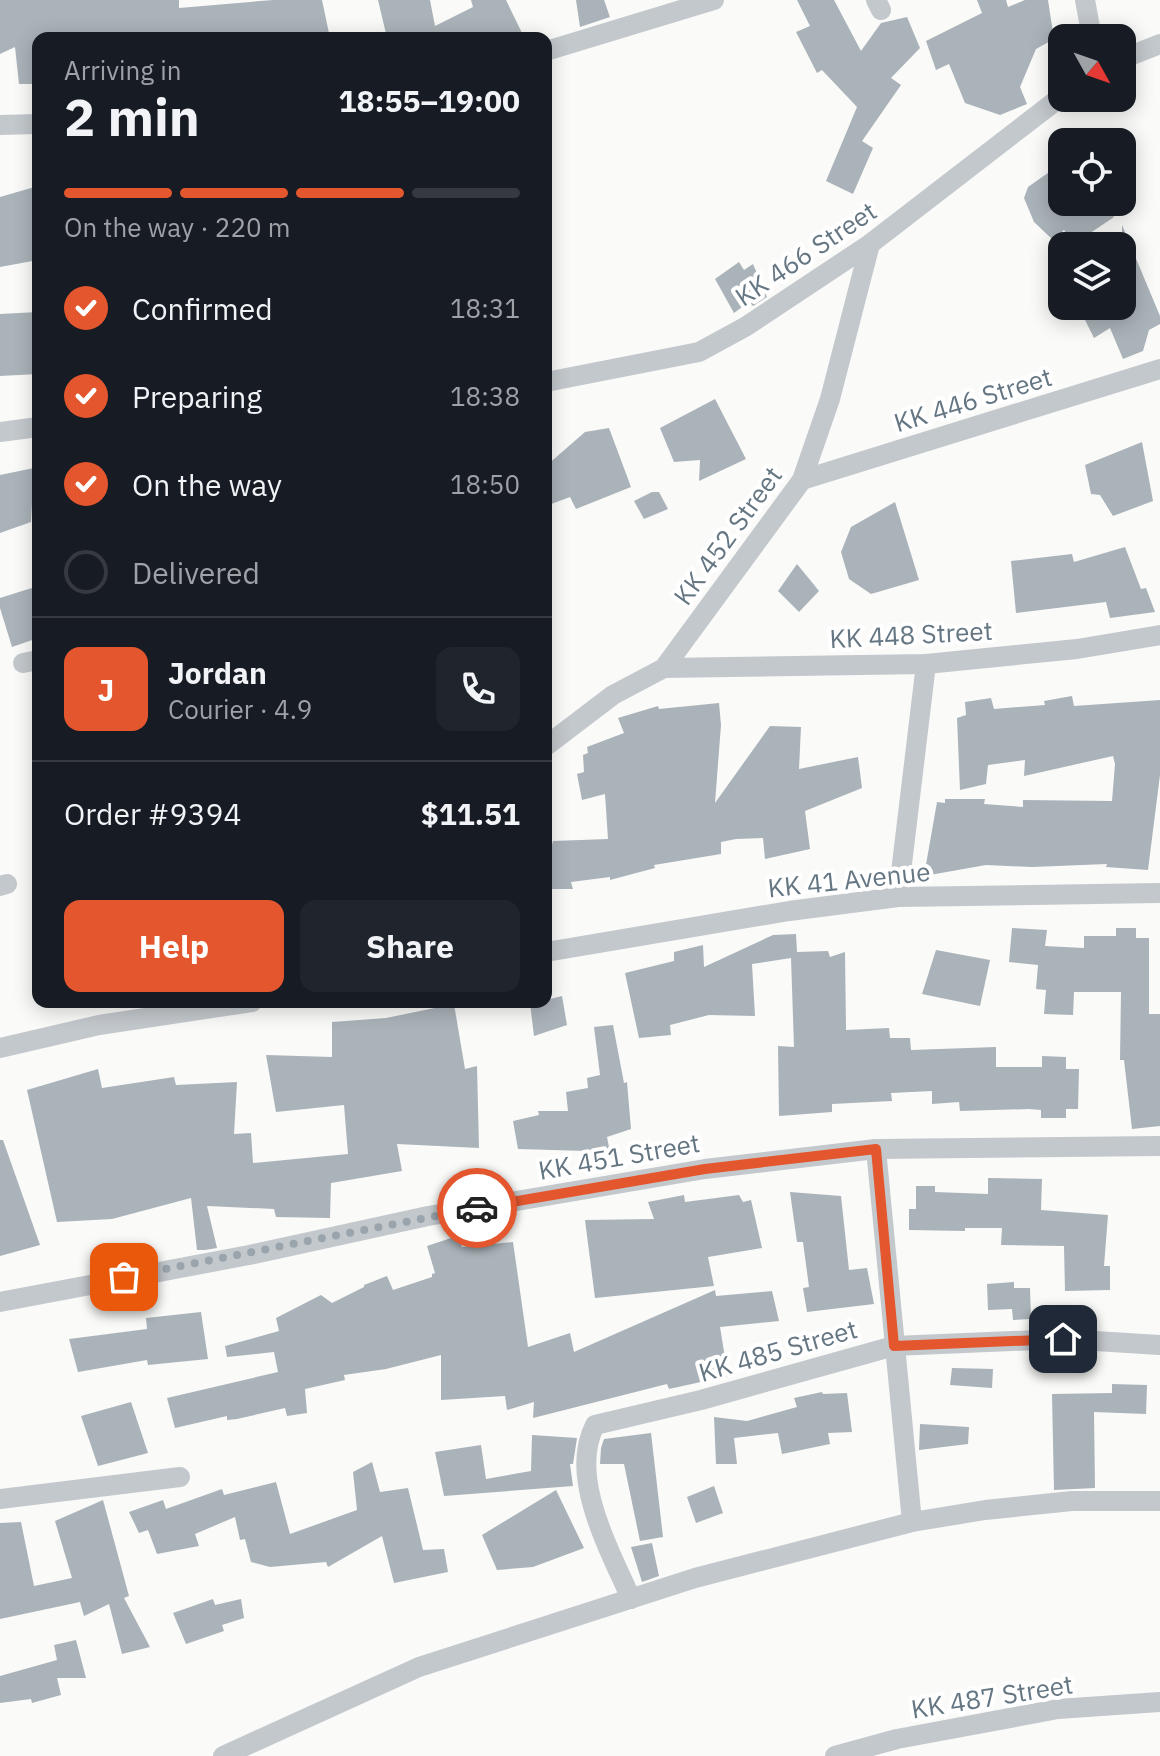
<!DOCTYPE html>
<html lang="en">
<head>
<meta charset="utf-8">
<style>
  :root { --surface:#171b24; --page:#20242c; --text:#f1f3f6; --muted:#9ea1a6; --line:#363941; --accent:#e4572e }
  body { margin:0; font-family:"IBM Plex Sans",sans-serif; background:var(--page); color:var(--text); height:100vh; display:flex; flex-direction:column; font-size:30px; white-space:nowrap }
  * { box-sizing:border-box; margin:0 }
  p { font-size:26px; color:var(--muted) }
  .icon { flex:none; width:44px; height:44px; fill:none; stroke:currentColor; stroke-width:2; stroke-linecap:round; stroke-linejoin:round }
  .map { position:relative; flex:1; overflow:hidden }
  .side { position:absolute; left:32px; top:32px; width:520px; height:976px; display:flex; flex-direction:column; background:var(--surface); border-radius:16px; box-shadow:0 4px 20px #0003 }
  .side>* { flex:none }
  .needle { width:52px; rotate:130deg }
  .tools { position:absolute; left:1048px; top:24px; display:grid; gap:16px }
  .tools a { display:grid; place-items:center; width:88px; height:88px; border-radius:16px; background:var(--surface); box-shadow:0 4px 20px #0003; font-size:40px }
  .pin { position:absolute; display:grid; place-items:center; width:68px; height:68px; color:#fff; margin:-34px; border-radius:16px; box-shadow:0 4px 12px #0006 }
  .courier { position:absolute; display:grid; place-items:center; width:80px; height:80px; margin:-40px; border:6px solid #e4572e; border-radius:50%; background:#fff; color:#222; box-shadow:0 2px 10px #0007 }
  .summary em { font-style:normal; font-weight:700 }
  .summary div { display:flex; flex-direction:column-reverse }
  .summary { display:flex; align-items:center; justify-content:space-between; height:136px; padding:0 32px }
  h1 { font-size:52px; font-weight:700; line-height:60px }
  .bar { display:grid; grid-template-columns:repeat(4,1fr); gap:12px 8px; align-content:center; height:96px; padding:0 32px }
  .bar i { height:10px; border-radius:6px; background:var(--line) }
  .bar .selected { background:var(--accent) }
  .bar p { grid-column:span 4 }
  .line { display:flex; align-items:center; gap:20px; padding:0 32px; border-top:2px solid var(--line) }
  .line div { flex:1 }
  .round { display:grid; place-items:center; flex:none; width:84px; height:84px; border-radius:16px; background:var(--page) }
  ol { padding:0 32px; list-style:none }
  li { display:flex; align-items:center; gap:24px; height:88px }
  li p { margin-inline-start:auto }
  li .icon { padding:8px; border-radius:50%; background:var(--accent); color:#fff; stroke-width:4 }
  li:last-child { color:var(--muted) }
  li i { width:44px; height:44px; border:4px solid var(--line); border-radius:50% }
  .button { display:flex; gap:16px; margin-top:auto; padding:16px 32px }
  .button a { flex:1; height:92px; border-radius:16px; background:var(--accent); color:#fff; font-size:32px; font-weight:700; line-height:92px; text-align:center }
  .button a+a { background:var(--page); color:var(--text) }
  .map>svg:first-child { display:block }
  .building { fill:#aab3b9 }
  .lines { fill:none; stroke-linecap:round; stroke-linejoin:round }
  .street { stroke:#c3c8cc; stroke-width:20 }
  .done { stroke:#99a4ac; stroke-width:8; stroke-dasharray:0 14.4 }
  .route { stroke:#e4572e; stroke-width:10 }
  .labels { text-anchor:middle; stroke-width:8; stroke-linejoin:round; paint-order:stroke }
  .street-label { font-size:26px; fill:#657683; stroke:#fff }
</style>
</head>
<body>
<div class="map">
<svg width="1160" height="1756" viewBox="0 0 1160 1756">
  <rect width="100%" height="100%" fill="#fafaf8"/>
  <!-- building -->
  <g class="building">
    <path d="M 0,0 L 179,0 L 179,8 L 273,0 L 322,0 L 330,38 L 38,38 L 38,84 L 19,84 L 15,47 L 0,54 Z"/>
    <path d="M 378,0 L 430,0 L 435,26 L 473,7 L 471,0 L 506,0 L 522,33 L 512,38 L 387,38 Z"/>
    <path d="M 576,0 L 604,0 L 610,17 L 580,27 Z"/>
    <path d="M 797,0 L 834,0 L 861,51 L 881,23 L 907,17 L 920,48 L 891,78 L 901,85 L 862,141 L 873,148 L 853,194 L 826,181 L 857,107 L 822,70 L 817,73 L 796,32 L 810,26 Z"/>
    <path d="M 977,0 L 1006,0 L 1008,7 L 1025,0 L 1048,0 L 1054,39 L 1036,49 L 1020,87 L 1027,104 L 1000,115 L 965,103 L 949,64 L 936,70 L 926,41 L 982,13 Z"/>
    <path d="M 1062,163 L 1062,202 L 1104,202 L 1114,217 L 1074,244 L 1064,230 L 1053,240 L 1034,222 L 1024,198 L 1028,187 Z"/>
    <path d="M 38,186 L 38,260 L 0,267 L 0,197 Z"/>
    <path d="M 1122,225 L 1160,316 L 1160,324 L 1149,330 L 1143,351 L 1123,359 L 1110,328 L 1094,338 L 1078,306 L 1122,306 Z"/>
    <path d="M 739,262 L 744,270 L 753,264 L 767,297 L 753,306 L 749,302 L 734,313 L 715,279 Z"/>
    <path d="M 38,312 L 38,374 L 0,376 L 0,314 Z"/>
    <path d="M 715,399 L 746,459 L 699,481 L 700,460 L 674,462 L 660,428 Z"/>
    <path d="M 609,428 L 631,487 L 576,509 L 570,497 L 546,506 L 546,466 L 585,432 Z"/>
    <path d="M 1142,442 L 1153,501 L 1113,516 L 1100,495 L 1091,494 L 1085,465 Z"/>
    <path d="M 34,468 L 31,522 L 0,533 L 0,475 Z"/>
    <path d="M 652,492 L 659,492 L 668,509 L 644,519 L 634,501 Z"/>
    <path d="M 895,502 L 919,580 L 871,594 L 849,579 L 841,552 L 851,527 Z"/>
    <path d="M 1125,547 L 1141,589 L 1146,588 L 1155,612 L 1110,618 L 1106,602 L 1016,613 L 1011,561 L 1072,554 L 1074,562 Z"/>
    <path d="M 797,564 L 819,591 L 799,612 L 778,591 Z"/>
    <path d="M 38,586 L 38,638 L 12,647 L 0,608 L 0,598 Z"/>
    <path d="M 1072,696 L 1074,706 L 1160,700 L 1160,775 L 1148,870 L 1106,867 L 1107,864 L 1032,867 L 986,865 L 924,876 L 937,802 L 945,803 L 945,799 L 985,799 L 984,804 L 1023,807 L 1023,800 L 1112,801 L 1115,764 L 1113,756 L 1024,776 L 1025,760 L 988,765 L 986,784 L 960,790 L 957,718 L 966,715 L 965,702 L 991,698 L 994,709 L 1045,705 L 1044,701 Z"/>
    <path d="M 719,703 L 721,725 L 715,803 L 770,726 L 801,727 L 799,769 L 858,757 L 862,788 L 805,811 L 810,849 L 765,859 L 763,838 L 736,839 L 721,842 L 721,854 L 654,865 L 655,868 L 610,880 L 610,877 L 571,882 L 573,889 L 550,889 L 549,858 L 553,841 L 608,839 L 605,794 L 582,800 L 577,774 L 584,772 L 583,755 L 588,753 L 587,747 L 624,733 L 618,718 L 658,706 L 659,709 Z"/>
    <path d="M 1012,928 L 1047,930 L 1045,946 L 1084,948 L 1084,936 L 1116,936 L 1116,928 L 1136,928 L 1136,938 L 1149,938 L 1149,1014 L 1160,1014 L 1160,1126 L 1132,1129 L 1124,1060 L 1120,1060 L 1121,992 L 1074,992 L 1073,1015 L 1044,1014 L 1046,990 L 1036,989 L 1038,965 L 1009,962 Z"/>
    <path d="M 796,934 L 797,952 L 828,951 L 830,957 L 845,952 L 846,1030 L 889,1028 L 890,1038 L 910,1038 L 911,1050 L 996,1047 L 996,1067 L 1042,1067 L 1042,1056 L 1066,1057 L 1066,1069 L 1079,1069 L 1078,1109 L 1066,1109 L 1066,1118 L 1041,1118 L 1041,1110 L 1029,1109 L 960,1111 L 959,1102 L 932,1104 L 932,1091 L 891,1093 L 892,1101 L 832,1104 L 832,1112 L 779,1116 L 778,1046 L 794,1047 L 791,958 L 752,964 L 755,1016 L 709,1015 L 670,1025 L 671,1035 L 639,1038 L 625,973 L 674,961 L 674,952 L 703,945 L 704,967 L 773,935 Z"/>
    <path d="M 936,950 L 990,960 L 980,1006 L 922,994 Z"/>
    <path d="M 562,996 L 567,1025 L 534,1036 L 530,1003 L 546,1002 L 546,1000 Z"/>
    <path d="M 454,1004 L 465,1069 L 477,1066 L 479,1148 L 397,1144 L 402,1171 L 331,1183 L 330,1218 L 276,1217 L 274,1209 L 207,1206 L 217,1248 L 205,1250 L 197,1250 L 191,1198 L 112,1219 L 57,1222 L 27,1090 L 98,1069 L 102,1088 L 174,1077 L 176,1085 L 237,1082 L 234,1134 L 251,1133 L 253,1163 L 348,1154 L 344,1105 L 276,1112 L 266,1055 L 332,1057 L 332,1022 L 386,1018 Z"/>
    <path d="M 613,1025 L 624,1083 L 627,1082 L 631,1129 L 607,1137 L 610,1152 L 590,1156 L 587,1151 L 518,1149 L 513,1121 L 539,1115 L 538,1111 L 568,1111 L 566,1092 L 588,1088 L 587,1078 L 600,1075 L 594,1027 Z"/>
    <path d="M 0,1140 L 3,1140 L 40,1245 L 0,1256 Z"/>
    <path d="M 988,1178 L 1042,1179 L 1041,1210 L 1108,1215 L 1104,1266 L 1110,1266 L 1110,1290 L 1065,1291 L 1064,1246 L 1001,1245 L 1002,1228 L 965,1228 L 965,1231 L 909,1230 L 909,1209 L 916,1209 L 916,1186 L 935,1186 L 935,1192 L 988,1194 Z"/>
    <path d="M 790,1192 L 841,1196 L 849,1270 L 867,1268 L 874,1304 L 807,1312 L 803,1288 L 809,1287 L 803,1242 L 797,1242 Z"/>
    <path d="M 684,1195 L 685,1202 L 739,1195 L 743,1202 L 751,1200 L 762,1248 L 708,1257 L 714,1286 L 595,1298 L 585,1220 L 654,1219 L 648,1202 Z"/>
    <path d="M 457,1236 L 462,1247 L 513,1242 L 528,1347 L 570,1333 L 574,1352 L 715,1290 L 716,1296 L 772,1291 L 779,1321 L 720,1327 L 728,1376 L 669,1389 L 667,1384 L 533,1418 L 534,1402 L 507,1410 L 505,1396 L 441,1400 L 441,1355 L 386,1369 L 344,1375 L 345,1380 L 305,1389 L 307,1413 L 287,1416 L 285,1408 L 237,1419 L 227,1420 L 227,1416 L 175,1428 L 167,1398 L 278,1372 L 274,1352 L 227,1357 L 225,1346 L 279,1331 L 276,1318 L 321,1295 L 332,1303 L 364,1287 L 364,1285 L 387,1276 L 393,1290 L 432,1277 L 432,1274 L 435,1273 L 427,1246 Z"/>
    <path d="M 1014,1282 L 1014,1288 L 1030,1288 L 1031,1319 L 1013,1320 L 1012,1309 L 988,1310 L 987,1284 Z"/>
    <path d="M 201,1312 L 208,1359 L 148,1365 L 147,1360 L 78,1372 L 69,1339 L 147,1329 L 146,1318 Z"/>
    <path d="M 952,1368 L 993,1369 L 992,1388 L 950,1385 Z"/>
    <path d="M 1112,1384 L 1147,1385 L 1146,1414 L 1094,1412 L 1095,1488 L 1054,1490 L 1052,1394 L 1112,1393 Z"/>
    <path d="M 822,1392 L 823,1394 L 847,1393 L 852,1432 L 828,1433 L 830,1444 L 782,1454 L 778,1433 L 734,1438 L 737,1464 L 716,1464 L 714,1417 L 747,1421 L 797,1407 L 794,1398 Z"/>
    <path d="M 131,1402 L 148,1453 L 98,1466 L 81,1416 Z"/>
    <path d="M 920,1424 L 969,1427 L 968,1444 L 919,1450 Z"/>
    <path d="M 651,1433 L 663,1537 L 640,1541 L 624,1464 L 600,1464 L 601,1448 L 604,1439 Z"/>
    <path d="M 532,1435 L 577,1438 L 573,1464 L 570,1464 L 573,1486 L 444,1496 L 435,1452 L 481,1445 L 486,1479 L 531,1471 Z"/>
    <path d="M 372,1462 L 380,1492 L 408,1488 L 423,1550 L 444,1549 L 448,1572 L 394,1583 L 382,1536 L 328,1567 L 326,1562 L 270,1567 L 251,1562 L 245,1539 L 240,1540 L 235,1517 L 195,1534 L 199,1546 L 157,1554 L 148,1530 L 139,1533 L 129,1512 L 163,1500 L 166,1509 L 222,1489 L 224,1495 L 276,1482 L 290,1534 L 357,1510 L 353,1472 Z"/>
    <path d="M 714,1486 L 723,1513 L 696,1523 L 687,1497 Z"/>
    <path d="M 556,1490 L 584,1548 L 533,1567 L 497,1570 L 482,1535 Z"/>
    <path d="M 103,1500 L 129,1596 L 124,1598 L 150,1647 L 122,1654 L 109,1604 L 84,1616 L 80,1602 L 0,1619 L 0,1523 L 21,1522 L 34,1586 L 72,1578 L 55,1521 Z"/>
    <path d="M 652,1543 L 659,1576 L 642,1582 L 631,1547 Z"/>
    <path d="M 213,1599 L 215,1605 L 241,1599 L 244,1618 L 222,1625 L 224,1631 L 186,1644 L 173,1613 Z"/>
    <path d="M 76,1640 L 86,1678 L 57,1678 L 61,1695 L 32,1703 L 31,1699 L 0,1703 L 0,1676 L 57,1660 L 54,1645 Z"/>
  </g>
  <g class="lines">
    <!-- street -->
    <g class="street">
      <path d="M 876,0 L 881,10"/>
      <path d="M 1085,0 L 1092,38"/>
      <path d="M 546,51 L 714,0"/>
      <path d="M 1122,59 L 1160,44"/>
      <path d="M 0,125 L 38,124"/>
      <path d="M 546,382 L 699,352 L 745,327 L 870,244 L 1062,96"/>
      <path d="M 0,432 L 38,427"/>
      <path d="M 802,480 L 1160,369"/>
      <path d="M 23,663 L 38,660"/>
      <path d="M 664,668 L 926,664 L 1077,649 L 1160,635"/>
      <path d="M 546,746 L 613,695 L 664,668 L 802,480 L 830,399 L 870,244"/>
      <path d="M 0,886 L 7,884"/>
      <path d="M 898,897 L 926,664"/>
      <path d="M 546,952 L 789,911 L 898,897 L 1160,893"/>
      <path d="M 0,1048 L 99,1025 L 252,1002"/>
      <path d="M 876,1149 L 912,1522"/>
      <path d="M 0,1302 L 249,1255 L 428,1216 L 705,1169 L 876,1149 L 1160,1146"/>
      <path d="M 0,1499 L 180,1477"/>
      <path d="M 631,1599 C 610,1550 568,1477 595,1425 L 701,1400 L 894,1346 L 1063,1339 L 1160,1345"/>
      <path d="M 223,1756 L 419,1667 L 695,1578 L 912,1522 L 985,1510 L 1072,1501 L 1160,1501"/>
      <path d="M 835,1756 L 897,1739 L 1058,1709 L 1160,1702"/>
    </g>
  </g>
  <g class="lines">
    <!-- done -->
    <path class="done" d="M 124,1277 L 477,1208"/>
    <!-- route -->
    <path class="route" d="M 477,1208 L 705,1169 L 876,1149 L 894,1346 L 1063,1339"/>
  </g>
  <g class="labels">
    <!-- street labels -->
    <g class="street-label">
      <text transform="translate(806 254) rotate(-34)" y="9">KK 466 Street</text>
      <text transform="translate(973 400) rotate(-17)" y="9">KK 446 Street</text>
      <text transform="translate(728 536) rotate(-54)" y="9">KK 452 Street</text>
      <text transform="translate(911 635) rotate(-3)" y="9">KK 448 Street</text>
      <text transform="translate(849 880) rotate(-6)" y="9">KK 41 Avenue</text>
      <text transform="translate(619 1157) rotate(-10)" y="9">KK 451 Street</text>
      <text transform="translate(778 1351) rotate(-16)" y="9">KK 485 Street</text>
      <text transform="translate(992 1697) rotate(-9)" y="9">KK 487 Street</text>
    </g>
  </g>
</svg>
<div class="tools">
<a><svg class="needle" viewBox="-14 -14 28 28"><path d="M0-13l5 13h-10z" fill="#e53935"/><path d="M0 13l5-13h-10z" fill="#9ea1a6"/></svg></a>
<a><svg class="icon" aria-label="locate" viewBox="0 0 24 24"><circle cx="12" cy="12" r="6"/><path d="M12 2v4M12 18v4M2 12h4M18 12h4"/></svg></a>
<a><svg class="icon" aria-label="layers" viewBox="0 0 24 24"><path d="M12 4l9 5-9 5-9-5zM3 14l9 5 9-5"/></svg></a>
</div>
<div class="pin" style="left:124px;top:1277px;background:#ea580c"><svg class="icon" aria-label="bag" viewBox="0 0 24 24"><path d="M5 8h14l-1 12H6zM9 8a3 3 0 0 1 6 0"/></svg></div>
<div class="pin" style="left:1063px;top:1339px;background:#1f2937"><svg class="icon" aria-label="home" viewBox="0 0 24 24"><path d="M3 11l9-7 9 7M6 9v11h12V9"/></svg></div>
<div class="courier" style="left:477px;top:1208px"><svg class="icon" aria-label="car" viewBox="0 0 24 24"><path d="M5 17H2v-5l4-1 3-4h7l3 4 3 1v5h-3M9 17h6M6 11h13"/><circle cx="7" cy="17" r="2"/><circle cx="17" cy="17" r="2"/></svg></div>
<section class="side">
<div class="summary"><div><h1>2 min</h1><p>Arriving in</p></div><em>18:55–19:00</em></div>
<div class="bar"><i class="selected"></i><i class="selected"></i><i class="selected"></i><i></i><p>On the way · 220 m</p></div>
<ol>
<li><svg class="icon" aria-label="check" viewBox="0 0 24 24"><path d="M5 12l5 5 9-10"/></svg>Confirmed<p>18:31</p></li>
<li><svg class="icon" aria-label="check" viewBox="0 0 24 24"><path d="M5 12l5 5 9-10"/></svg>Preparing<p>18:38</p></li>
<li><svg class="icon" aria-label="check" viewBox="0 0 24 24"><path d="M5 12l5 5 9-10"/></svg>On the way<p>18:50</p></li>
<li><i></i>Delivered</li>
</ol>
<div class="line" style="height:144px"><b class="round" style="background:var(--accent);color:#fff">J</b><div><b>Jordan</b><p>Courier · 4.9</p></div><a class="round"><svg class="icon" aria-label="phone" viewBox="0 0 24 24"><path d="M5 4h4l2 5-3 2q2 4 5 5l2-3 5 2v4C11 20 4 13 5 4z"/></svg></a></div>
<div class="line" style="height:104px"><div>Order #9394</div><b>$11.51</b></div>
<div class="button"><a>Help</a><a>Share</a></div>
</section>
</div>
</body>
</html>
